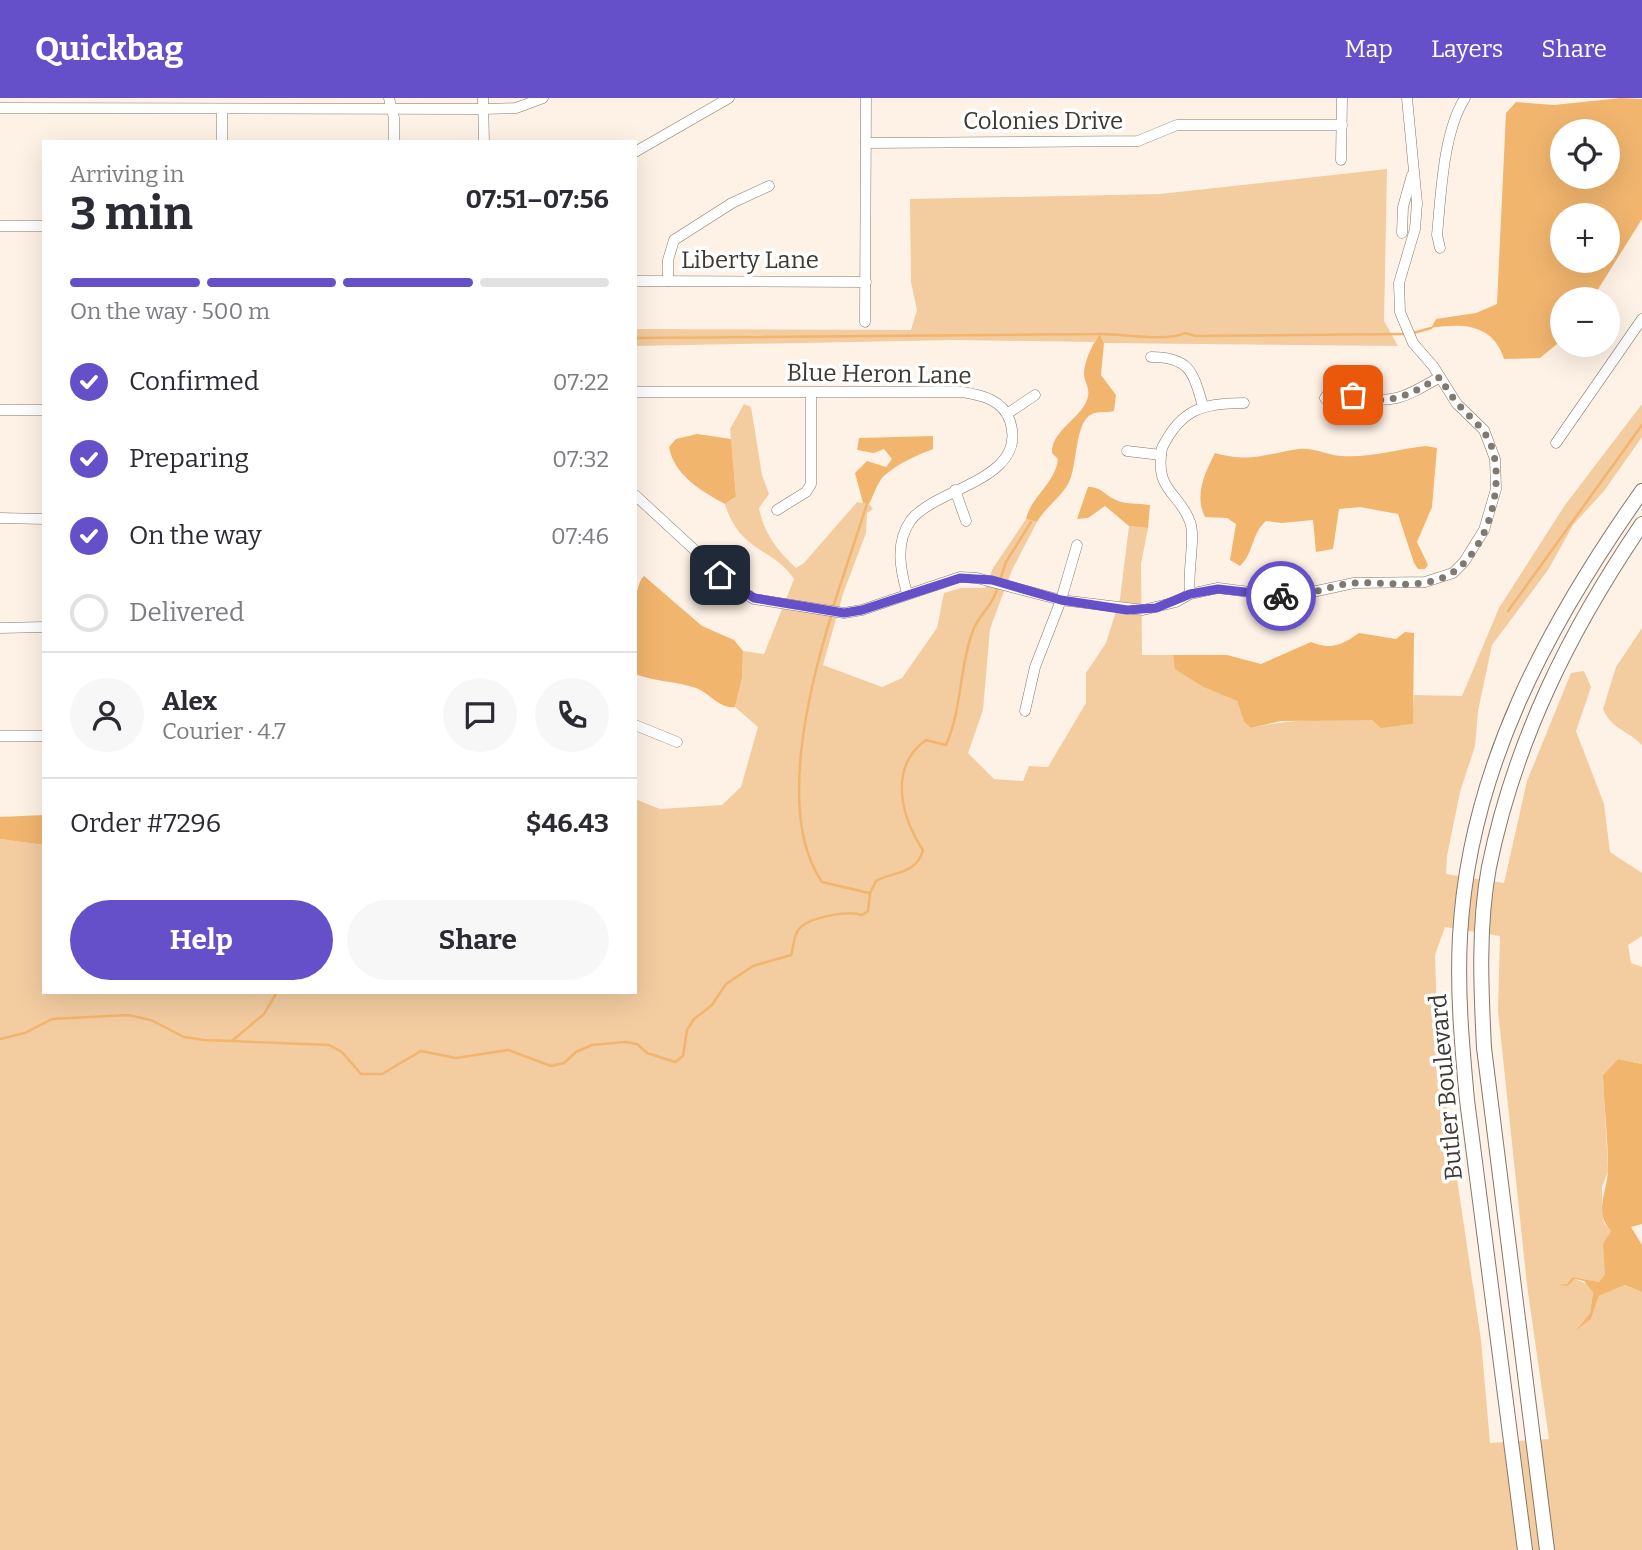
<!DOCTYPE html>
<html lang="en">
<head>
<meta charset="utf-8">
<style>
  :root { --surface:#fff; --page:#f7f7f7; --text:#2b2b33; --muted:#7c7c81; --line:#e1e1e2; --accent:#6550c9 }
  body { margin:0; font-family:Bitter,serif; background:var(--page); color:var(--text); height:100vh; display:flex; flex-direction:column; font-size:26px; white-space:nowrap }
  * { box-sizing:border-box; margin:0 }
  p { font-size:23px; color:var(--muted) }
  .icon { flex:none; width:38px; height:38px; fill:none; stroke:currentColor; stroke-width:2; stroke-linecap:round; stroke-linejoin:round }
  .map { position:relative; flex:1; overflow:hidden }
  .drawer { position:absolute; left:42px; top:42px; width:595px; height:854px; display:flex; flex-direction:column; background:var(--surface); border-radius:0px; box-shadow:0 7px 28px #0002 }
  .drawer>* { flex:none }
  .tools { position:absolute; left:1550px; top:21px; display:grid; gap:14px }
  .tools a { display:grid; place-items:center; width:70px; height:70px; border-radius:50%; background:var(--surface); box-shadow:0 7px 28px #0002; font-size:35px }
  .pin { position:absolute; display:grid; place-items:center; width:60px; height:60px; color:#fff; margin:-30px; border-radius:14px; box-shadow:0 4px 10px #0006 }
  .courier { position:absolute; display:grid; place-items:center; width:70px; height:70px; margin:-35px; border:5px solid #6550c9; border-radius:50%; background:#fff; color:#222; box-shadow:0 2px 9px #0007 }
  .summary em { font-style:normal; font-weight:700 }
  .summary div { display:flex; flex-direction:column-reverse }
  .summary { display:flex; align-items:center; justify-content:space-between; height:119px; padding:0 28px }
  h1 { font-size:46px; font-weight:700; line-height:52px }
  .bar { display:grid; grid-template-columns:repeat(4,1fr); gap:10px 7px; align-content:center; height:84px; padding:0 28px }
  .bar i { height:9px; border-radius:5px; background:var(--line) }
  .bar .active { background:var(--accent) }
  .bar p { grid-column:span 4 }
  .line { display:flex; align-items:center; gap:18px; padding:0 28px; border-top:2px solid var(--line) }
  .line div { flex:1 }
  .round { display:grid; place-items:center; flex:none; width:74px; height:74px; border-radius:37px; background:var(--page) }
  ol { padding:0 28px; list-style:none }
  li { display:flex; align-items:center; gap:21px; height:77px }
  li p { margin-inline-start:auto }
  li .icon { padding:7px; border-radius:50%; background:var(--accent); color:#fff; stroke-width:4 }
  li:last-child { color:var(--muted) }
  li i { width:38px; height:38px; border:4px solid var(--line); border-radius:50% }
  .action { display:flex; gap:14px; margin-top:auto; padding:14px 28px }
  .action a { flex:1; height:80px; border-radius:42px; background:var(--accent); color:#fff; font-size:28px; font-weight:700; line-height:80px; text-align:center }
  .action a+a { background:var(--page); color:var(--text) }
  header { display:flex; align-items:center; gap:42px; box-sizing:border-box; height:98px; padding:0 35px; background:var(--accent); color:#fff }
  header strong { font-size:33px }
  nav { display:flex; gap:38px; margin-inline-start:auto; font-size:24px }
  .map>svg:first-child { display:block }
  .green { fill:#f3cca0; fill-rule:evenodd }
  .water { fill:#f1b56e; fill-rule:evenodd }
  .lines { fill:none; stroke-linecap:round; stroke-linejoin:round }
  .stream { stroke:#f1b56e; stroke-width:2.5 }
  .minor-casing { stroke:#85786a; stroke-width:11 }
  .highway-casing { stroke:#85786a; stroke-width:16 }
  .minor { stroke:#fff; stroke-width:10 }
  .highway { stroke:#fff; stroke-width:14 }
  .done { stroke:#817970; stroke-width:7; stroke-dasharray:0 12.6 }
  .route { stroke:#6550c9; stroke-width:9 }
  .labels { text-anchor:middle; stroke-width:7; stroke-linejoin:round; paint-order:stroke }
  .street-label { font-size:24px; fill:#3d3831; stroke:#fff }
</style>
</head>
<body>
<header>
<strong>Quickbag</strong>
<nav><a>Map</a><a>Layers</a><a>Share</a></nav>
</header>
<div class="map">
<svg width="1642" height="1452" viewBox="0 0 1642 1452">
  <rect width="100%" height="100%" fill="#fef2e6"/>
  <!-- green -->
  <g class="green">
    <path d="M 1387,71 L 1384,223 L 1398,248 L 1104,245 L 1100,236 L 1094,244 L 956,242 L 635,248 L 635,231 L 911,232 L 917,212 L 911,184 L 910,101 L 1160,96 Z"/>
    <path d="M 744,306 L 751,309 L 762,377 L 769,396 L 759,410 C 764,436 777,452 796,470 L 804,465 L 857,404 L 869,406 L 873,411 L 867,415 L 866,435 L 843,496 L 823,567 L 882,589 L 902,580 L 937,530 L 944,495 L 961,490 L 985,490 L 993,470 L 1026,421 L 1037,424 L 1012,472 L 990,531 L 983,612 L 968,655 L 994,681 L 1023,683 L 1029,668 L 1048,669 L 1086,605 L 1086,575 L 1106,545 L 1120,501 L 1129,428 L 1148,430 L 1141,466 L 1142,557 L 1173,557 L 1176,571 L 1203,589 L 1237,603 L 1244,624 L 1251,630 C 1288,621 1331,620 1370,622 C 1388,623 1393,630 1412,626 L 1414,597 L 1462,598 L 1499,510 L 1565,407 L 1642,306 L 1642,339 L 1604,393 L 1573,427 L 1548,472 L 1492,547 L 1478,613 L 1475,648 L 1460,694 L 1447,758 L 1446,776 L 1504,785 L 1527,683 L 1571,575 L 1584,573 L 1591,589 L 1576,633 L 1604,706 L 1610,754 L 1642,775 L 1642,838 L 1628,847 L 1631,865 L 1642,869 L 1642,966 L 1618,961 L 1603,977 L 1608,1073 L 1602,1089 L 1602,1105 L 1604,1125 L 1611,1133 L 1605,1176 L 1599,1184 L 1573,1179 L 1568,1188 L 1575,1181 L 1590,1187 L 1593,1194 L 1590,1215 L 1579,1228 L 1591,1221 L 1599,1198 L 1625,1187 L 1642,1194 L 1642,1452 L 0,1452 L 0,741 L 44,747 L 44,894 L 635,894 L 635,701 L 660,711 L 722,707 L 741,689 L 758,629 L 735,609 L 742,580 L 743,553 L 764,556 L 794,481 C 773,449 740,455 725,406 L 736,397 L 730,331 ZM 1445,829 L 1500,838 L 1498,913 L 1527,1187 L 1549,1341 L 1490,1345 L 1481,1242 L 1438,953 L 1435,857 Z"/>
    <path d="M 1642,530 L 1642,647 C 1629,633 1611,631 1603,611 L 1616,569 Z"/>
  </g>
  <!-- water -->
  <g class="water">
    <path d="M 1621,0 L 1642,1 L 1642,121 L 1592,201 L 1563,201 L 1563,241 L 1540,260 L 1504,261 C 1493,226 1463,225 1431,230 L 1436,221 L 1476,215 L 1497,206 L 1506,15 L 1516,4 L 1554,7 ZM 1563,33 L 1608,33 L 1608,79 L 1563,79 ZM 1563,117 L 1608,117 L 1608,163 L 1563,163 Z"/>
    <path d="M 1100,236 L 1104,245 L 1101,277 L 1116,297 L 1114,313 C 1107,315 1099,313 1092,316 C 1074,324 1078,369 1068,386 C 1060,400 1045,410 1037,424 L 1026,421 C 1032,397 1055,386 1058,361 L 1052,355 C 1051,333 1080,321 1087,302 C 1091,290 1085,287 1084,276 C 1084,263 1093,245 1100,236 Z"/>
    <path d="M 697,336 L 731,341 L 736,398 L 725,406 C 701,393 674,377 669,349 L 676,341 Z"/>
    <path d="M 933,338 L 933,351 C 915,358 899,365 885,377 C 879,381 873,399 869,406 L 863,405 L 855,375 L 867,363 L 886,369 L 892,361 L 884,351 L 874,355 L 857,352 L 859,340 Z"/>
    <path d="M 1426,348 L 1437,350 L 1432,409 L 1417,444 L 1428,467 L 1425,471 L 1418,471 L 1414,465 L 1398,416 L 1360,409 L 1339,411 L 1333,451 L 1316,454 L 1313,422 L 1282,425 L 1266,423 C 1251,436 1254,455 1240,468 L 1230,462 L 1236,426 L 1227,420 L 1205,419 C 1194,398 1205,374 1215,355 C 1251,365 1265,356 1299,351 C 1312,349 1327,357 1341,358 C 1371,360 1397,351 1426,348 Z"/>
    <path d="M 1088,389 C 1102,389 1103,396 1114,401 C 1125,407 1138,405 1150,407 L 1148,430 L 1129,428 L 1105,408 L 1088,420 L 1077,421 Z"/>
    <path d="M 644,478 L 702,528 L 734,542 L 743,553 L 742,580 L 735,609 C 719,611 710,595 696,590 C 676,583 655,584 635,576 C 635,555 630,490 644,478 Z"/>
    <path d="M 1405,534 L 1414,535 L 1413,626 L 1381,630 L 1372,622 L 1281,623 L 1251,630 L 1244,624 L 1237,603 L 1203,589 L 1175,571 L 1173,557 L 1227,557 L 1261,566 L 1311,544 C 1331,552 1342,547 1359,535 L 1396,541 Z"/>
    <path d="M 44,717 L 44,747 L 0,741 L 0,719 Z"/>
    <path d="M 1618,961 L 1642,966 L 1642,1126 L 1631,1129 L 1642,1147 L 1642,1194 L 1625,1187 L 1599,1198 L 1591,1221 L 1576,1232 L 1590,1215 L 1593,1194 L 1584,1183 L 1575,1181 L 1568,1188 L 1558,1187 L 1567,1186 L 1573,1179 L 1599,1184 L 1605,1176 L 1603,1146 L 1611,1133 C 1593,1113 1608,1092 1608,1071 C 1608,1040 1604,1008 1603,977 Z"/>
  </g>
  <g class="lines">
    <!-- stream -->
    <g class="stream">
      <path d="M 1413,235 L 1431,230"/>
      <path d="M 635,240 L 1100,236 C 1124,236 1167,244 1185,235 L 1196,238 L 1406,236"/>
      <path d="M 1000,482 L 1006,464 L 1031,424"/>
      <path d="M 833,509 L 867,406"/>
      <path d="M 1508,513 L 1642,327"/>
      <path d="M 832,515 C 810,586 776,717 822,784 L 869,795"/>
      <path d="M 0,941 L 25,935 L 52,921 L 128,917 L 151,922 L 184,939 L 204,942 L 329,947 L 342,954 L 361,976 L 382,976 L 421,953 L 456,960 L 508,952 L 551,968 L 564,965 L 576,954 L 592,947 L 625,944 L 637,946 L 647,955 L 675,964 L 683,958 L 687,932 L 694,921 L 712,907 L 726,886 L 753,868 L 791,857 C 794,849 793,838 799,831 C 809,819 849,812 862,817 L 868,813 L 870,795 L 876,783 C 894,773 916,777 923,752 C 901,719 888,669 926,642 L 946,647 C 962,611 959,572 972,535 C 977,518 994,507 998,488"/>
      <path d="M 233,942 L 264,916 L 277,894"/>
    </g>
    <!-- minor casing -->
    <g class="minor-casing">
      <g id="minor">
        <path d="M 389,0 L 394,20 L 394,44"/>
        <path d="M 483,0 L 484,44"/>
        <path d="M 0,10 L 483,11 L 516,10 L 543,0"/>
        <path d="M 222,44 L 222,11"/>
        <path d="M 866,45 L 1138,43 L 1177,27 L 1342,27"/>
        <path d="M 635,54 L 729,0"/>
        <path d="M 1341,62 L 1342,0"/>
        <path d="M 0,128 L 44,128"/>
        <path d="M 1402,135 L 1403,109 L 1412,77"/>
        <path d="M 1440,150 L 1437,137 C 1441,97 1443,34 1465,0"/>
        <path d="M 635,183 L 866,184"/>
        <path d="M 668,183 L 668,162 L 674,142 L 732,105 L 769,88"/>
        <path d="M 865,224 L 866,0"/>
        <path d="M 1151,259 C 1190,259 1193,274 1203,308"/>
        <path d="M 635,294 L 962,294 C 982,297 1003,302 1010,323 C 1029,382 937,389 911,422 C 895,444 900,471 907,495"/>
        <path d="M 1353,297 L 1331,307 L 1325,300 L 1331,291 C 1341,291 1348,294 1356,299 C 1394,307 1407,298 1440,279"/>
        <path d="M 0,312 L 44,312"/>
        <path d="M 1007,316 L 1035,297"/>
        <path d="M 1556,345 L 1642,221"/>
        <path d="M 1127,353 L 1161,357"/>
        <path d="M 955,392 L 966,423"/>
        <path d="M 635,397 L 738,492 L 754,501 L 844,515 L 862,512 L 960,479 L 977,480 L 1061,502 L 1143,512 L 1176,504 L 1190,496 L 1218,490 L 1289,499 L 1354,485 L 1425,484 L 1453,475 L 1464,464 L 1484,432 L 1496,391 L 1495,361 L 1484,332 L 1457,306 L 1433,268 L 1413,245 L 1400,214 L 1399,185 L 1415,131 L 1417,105 L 1407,0"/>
        <path d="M 777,412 L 806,394 L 811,386 L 811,296"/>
        <path d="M 0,420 L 44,421"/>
        <path d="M 1190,496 C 1187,475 1196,438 1190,424 C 1180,394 1154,394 1162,350 C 1181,311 1203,305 1244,305"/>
        <path d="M 0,530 L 44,529"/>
        <path d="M 1025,613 L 1035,569 L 1061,502 L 1077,447"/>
        <path d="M 635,627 L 677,644"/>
        <path d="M 0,638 L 44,638"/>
      </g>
    </g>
    <!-- highway casing -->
    <g class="highway-casing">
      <g id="highway">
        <path d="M 1525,1452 L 1467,1002 C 1462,948 1457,893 1460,838 C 1469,671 1548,526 1642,393"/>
        <path d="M 1547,1452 L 1484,950 C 1481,891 1478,828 1489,769 C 1515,642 1570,532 1642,426"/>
      </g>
    </g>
    <!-- minor -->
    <use href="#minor" class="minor"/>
    <!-- highway -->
    <use href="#highway" class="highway"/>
  </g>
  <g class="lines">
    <!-- done -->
    <path class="done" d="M 1281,498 C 1304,500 1330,487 1354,485 C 1382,483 1412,491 1439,481 C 1485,466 1507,389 1491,347 C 1484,329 1470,320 1458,306 C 1451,298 1445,288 1440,279 C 1411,296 1387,310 1353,297"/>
    <!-- route -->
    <path class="route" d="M 720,477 L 754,500 L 844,515 L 862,512 L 960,480 L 992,482 L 1061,502 L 1127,512 L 1156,510 L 1190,496 L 1218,491 L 1281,498"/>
  </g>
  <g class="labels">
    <!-- street labels -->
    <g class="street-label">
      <text x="1043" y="31">Colonies Drive</text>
      <text x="750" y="170">Liberty Lane</text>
      <text transform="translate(879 276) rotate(1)" y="8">Blue Heron Lane</text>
      <text transform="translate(1446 989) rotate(-95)" y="8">Butler Boulevard</text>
    </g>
  </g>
</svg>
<div class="tools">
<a><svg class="icon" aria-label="locate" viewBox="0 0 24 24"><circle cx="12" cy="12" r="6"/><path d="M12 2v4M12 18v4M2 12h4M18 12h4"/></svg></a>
<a>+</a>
<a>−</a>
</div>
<div class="pin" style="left:1353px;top:297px;background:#ea580c"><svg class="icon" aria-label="bag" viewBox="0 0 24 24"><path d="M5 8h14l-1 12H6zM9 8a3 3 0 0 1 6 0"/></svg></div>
<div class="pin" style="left:720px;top:477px;background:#1f2937"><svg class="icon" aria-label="home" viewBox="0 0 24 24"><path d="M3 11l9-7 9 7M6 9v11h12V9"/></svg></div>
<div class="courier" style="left:1281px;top:498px"><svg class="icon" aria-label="bike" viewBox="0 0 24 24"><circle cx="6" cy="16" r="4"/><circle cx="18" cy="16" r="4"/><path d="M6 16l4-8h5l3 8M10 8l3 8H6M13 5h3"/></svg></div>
<section class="drawer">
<div class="summary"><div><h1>3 min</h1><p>Arriving in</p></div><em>07:51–07:56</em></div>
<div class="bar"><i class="active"></i><i class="active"></i><i class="active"></i><i></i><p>On the way · 500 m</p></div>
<ol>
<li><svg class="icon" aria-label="check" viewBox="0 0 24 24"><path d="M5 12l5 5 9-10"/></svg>Confirmed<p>07:22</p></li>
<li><svg class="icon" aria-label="check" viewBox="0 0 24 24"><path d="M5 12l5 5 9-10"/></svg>Preparing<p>07:32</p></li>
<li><svg class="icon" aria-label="check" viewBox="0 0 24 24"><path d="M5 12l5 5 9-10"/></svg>On the way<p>07:46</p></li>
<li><i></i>Delivered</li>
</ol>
<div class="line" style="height:126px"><a class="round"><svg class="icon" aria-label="person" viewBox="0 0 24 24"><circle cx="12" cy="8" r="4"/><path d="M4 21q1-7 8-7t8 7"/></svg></a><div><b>Alex</b><p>Courier · 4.7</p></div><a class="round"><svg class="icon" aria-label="chat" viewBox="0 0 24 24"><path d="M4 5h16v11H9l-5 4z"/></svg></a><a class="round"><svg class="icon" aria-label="phone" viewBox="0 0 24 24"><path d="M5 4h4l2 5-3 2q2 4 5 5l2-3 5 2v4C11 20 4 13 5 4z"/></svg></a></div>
<div class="line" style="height:91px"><div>Order #7296</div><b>$46.43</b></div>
<div class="action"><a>Help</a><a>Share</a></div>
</section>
</div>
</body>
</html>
